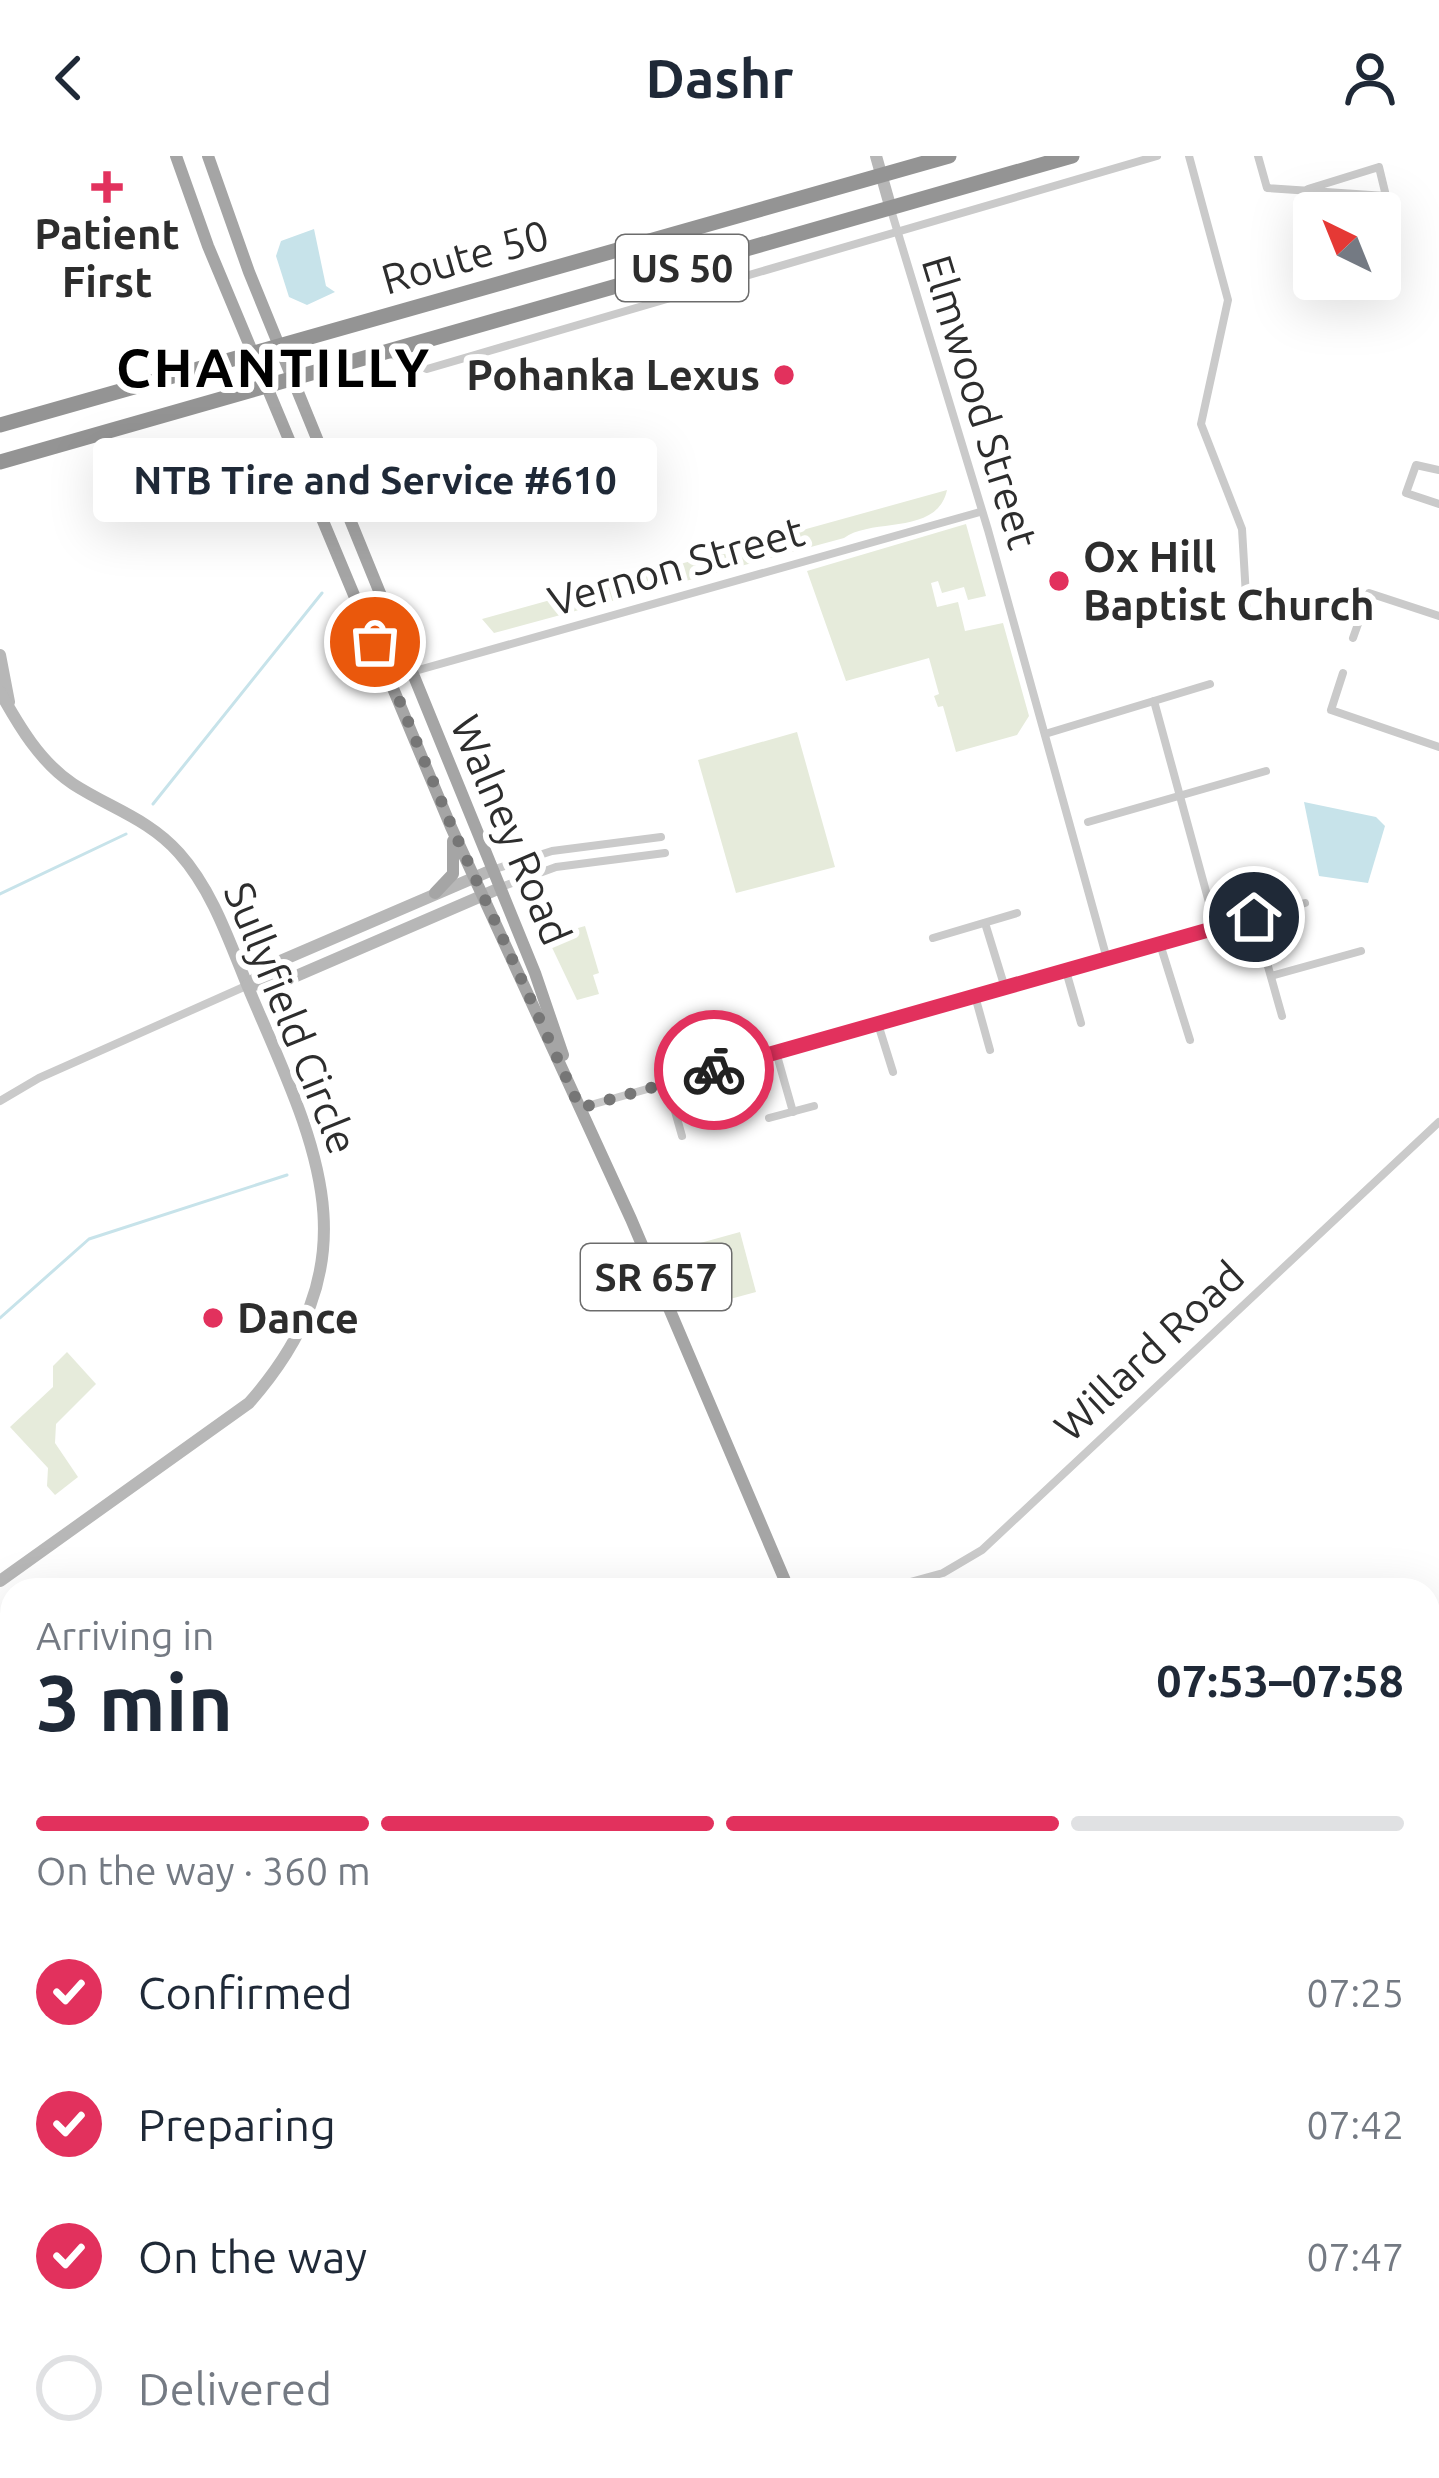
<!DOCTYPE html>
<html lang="en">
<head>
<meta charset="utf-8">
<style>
  :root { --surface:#fff; --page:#f2f2f3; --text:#1f2937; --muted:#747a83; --line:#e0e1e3; --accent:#e2315d }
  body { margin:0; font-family:Ubuntu,sans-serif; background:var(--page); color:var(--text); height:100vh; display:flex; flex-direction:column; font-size:45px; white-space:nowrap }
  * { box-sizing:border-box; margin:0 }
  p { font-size:39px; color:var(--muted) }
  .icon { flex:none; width:66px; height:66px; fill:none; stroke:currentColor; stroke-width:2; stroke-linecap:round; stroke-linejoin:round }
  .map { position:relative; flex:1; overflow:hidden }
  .sheet { position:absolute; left:0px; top:1422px; width:1440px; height:900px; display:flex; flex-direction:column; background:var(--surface); border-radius:36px 36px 0 0; box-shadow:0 12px 48px #0002 }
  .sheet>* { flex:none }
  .needle { width:78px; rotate:317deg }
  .controls { position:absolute; left:1293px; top:36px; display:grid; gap:24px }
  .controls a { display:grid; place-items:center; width:108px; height:108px; border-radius:12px; background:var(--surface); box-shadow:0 12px 48px #0002; font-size:60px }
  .pin { position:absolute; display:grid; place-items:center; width:102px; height:102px; color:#fff; margin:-51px; border:6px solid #fff; border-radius:50%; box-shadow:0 3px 12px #0007 }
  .courier { position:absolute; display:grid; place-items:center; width:120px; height:120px; margin:-60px; border:9px solid #e2315d; border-radius:50%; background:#fff; color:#222; box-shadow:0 3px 15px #0007 }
  .bubble { position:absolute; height:84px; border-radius:12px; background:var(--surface); box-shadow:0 12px 48px #0002; font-size:39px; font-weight:700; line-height:84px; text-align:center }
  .overview em { font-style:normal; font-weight:700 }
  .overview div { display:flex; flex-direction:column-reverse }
  .overview { display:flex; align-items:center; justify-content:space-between; height:204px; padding:0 36px }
  h1 { font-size:78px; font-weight:700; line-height:90px }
  .bar { display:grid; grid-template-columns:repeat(4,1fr); gap:18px 12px; align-content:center; height:144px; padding:0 36px }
  .bar i { height:15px; border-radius:9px; background:var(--line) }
  .bar .selected { background:var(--accent) }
  .bar p { grid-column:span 4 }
  ol { padding:0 36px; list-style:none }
  li { display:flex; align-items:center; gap:36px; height:132px }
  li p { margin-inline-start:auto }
  li .icon { padding:12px; border-radius:50%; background:var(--accent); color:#fff; stroke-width:4 }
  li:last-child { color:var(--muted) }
  li i { width:66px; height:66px; border:6px solid var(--line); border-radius:50% }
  header { display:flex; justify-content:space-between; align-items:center; height:156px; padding:0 36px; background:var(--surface); font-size:54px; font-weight:700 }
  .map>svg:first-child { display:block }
  .green { fill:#e6ebdb }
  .water { fill:#c7e3ea }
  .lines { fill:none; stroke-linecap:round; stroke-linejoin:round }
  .stream { stroke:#c7e3ea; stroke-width:3 }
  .street { stroke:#cacaca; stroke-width:8 }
  .secondary { stroke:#b7b7b7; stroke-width:12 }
  .primary { stroke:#a5a5a5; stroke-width:12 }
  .highway { stroke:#949494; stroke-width:15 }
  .done { stroke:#767676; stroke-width:12; stroke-dasharray:0 21.6 }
  .route { stroke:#e2315d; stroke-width:15 }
  .poi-dot { fill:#e2315d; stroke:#fff; stroke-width:4.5 }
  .labels { text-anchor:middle; stroke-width:12; stroke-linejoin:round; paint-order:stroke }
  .shield { fill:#fff; stroke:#6c6c6c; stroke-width:3 }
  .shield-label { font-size:39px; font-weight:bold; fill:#2d2d2d }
  .poi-label { font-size:42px; font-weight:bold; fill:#2d2d2d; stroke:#fff; text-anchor:start }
  .street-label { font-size:42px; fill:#2d2d2d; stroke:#fff }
  .district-label { font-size:54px; font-weight:bold; letter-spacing:3px; fill:#000; stroke:#fff }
</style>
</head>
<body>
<header><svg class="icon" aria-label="back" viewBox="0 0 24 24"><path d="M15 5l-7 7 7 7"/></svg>Dashr<svg class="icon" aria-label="person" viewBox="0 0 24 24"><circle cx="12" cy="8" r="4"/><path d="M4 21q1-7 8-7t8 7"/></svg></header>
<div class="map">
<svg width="1439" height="2322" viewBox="0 0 1439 2322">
  <rect width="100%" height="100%" fill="#fff"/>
  <!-- green -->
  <g class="green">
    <path d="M 947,334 C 937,380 873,361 844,382 L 494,477 L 482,463 Z"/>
    <path d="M 966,368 L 986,440 L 968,444 L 964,431 L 942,437 L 938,425 L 931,427 L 937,451 L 958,446 L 965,475 L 1003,467 L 1029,560 L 1017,579 L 956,596 L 943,550 L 938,551 L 934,540 L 939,538 L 929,502 L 846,525 L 807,415 Z"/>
    <path d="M 797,576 L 835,711 L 736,737 L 698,604 Z"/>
    <path d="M 585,770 L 599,817 L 593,819 L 599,838 L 577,844 L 547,781 Z"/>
    <path d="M 740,1076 L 756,1136 L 719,1146 L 693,1089 Z"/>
    <path d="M 67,1196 L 96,1228 L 56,1268 L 55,1287 L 78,1321 L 55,1339 L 47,1330 L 48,1312 L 10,1271 L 53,1231 L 53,1210 Z"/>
    <path d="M 1439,1997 L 1439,2322 L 988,2322 L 977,2310 L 1428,2310 L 1428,2008 Z"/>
  </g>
  <!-- water -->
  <g class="water">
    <path d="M 314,73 L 326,130 L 335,136 L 307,149 L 289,141 L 276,100 L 281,85 Z"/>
    <path d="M 1304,646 L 1376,661 L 1385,670 L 1368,727 L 1319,720 Z"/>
  </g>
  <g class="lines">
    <!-- stream -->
    <g class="stream">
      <path d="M 153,648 L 322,437"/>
      <path d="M 0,738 L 126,678"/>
      <path d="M 0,1162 L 89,1083 L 287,1019"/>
      <path d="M 1428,2151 L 1439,2139"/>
      <path d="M 1138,2322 L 1152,2310"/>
    </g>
    <!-- street -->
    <g class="street">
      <path d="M 1189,0 L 1228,144 L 1201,268 L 1242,373 L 1247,457"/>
      <path d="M 1258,0 L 1267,32 L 1386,40 L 1379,11 L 1308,33"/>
      <path d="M 891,54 L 988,374 L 1107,803"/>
      <path d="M 388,197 L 427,213 L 1157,0"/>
      <path d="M 1439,314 L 1416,309 L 1406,337 L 1439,348"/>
      <path d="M 1353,482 L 1369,437 L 1439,460"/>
      <path d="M 1343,517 L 1331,554 L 1439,591"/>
      <path d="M 390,522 L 980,356"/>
      <path d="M 1154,545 L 1216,772"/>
      <path d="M 1045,578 L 1210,528"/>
      <path d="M 1088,666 L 1266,615"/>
      <path d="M 492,714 L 552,695 L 661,681"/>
      <path d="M 501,731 L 556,711 L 665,697"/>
      <path d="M 1254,761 L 1282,860"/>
      <path d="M 985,767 L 1005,832"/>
      <path d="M 933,782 L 1017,757"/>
      <path d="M 1160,788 L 1190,884"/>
      <path d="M 1066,815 L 1081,867"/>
      <path d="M 1271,820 L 1361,795"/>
      <path d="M 975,840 L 990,894"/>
      <path d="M 878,868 L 893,916"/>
      <path d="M 776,896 L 793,956"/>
      <path d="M 667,927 L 682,980"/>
      <path d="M 0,945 L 39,922 L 246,830"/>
      <path d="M 580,952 L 1305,747"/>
      <path d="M 769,962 L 814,950"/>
      <path d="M 881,1434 L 943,1417 L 982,1394 L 1439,966"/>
      <path d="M 649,2310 L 656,2322"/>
    </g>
    <!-- secondary -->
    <g class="secondary">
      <path d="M 876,0 L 891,53"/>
      <path d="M 0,499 L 9,546"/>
      <path d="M 0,536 C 19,570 40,606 73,628 C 110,652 149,663 179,697 C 215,737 232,794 253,843 C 318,994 375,1104 249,1247 L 0,1425"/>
      <path d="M 248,829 L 280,827 L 500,732"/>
      <path d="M 248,829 L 271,809 L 492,714"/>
      <path d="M 166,2322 L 171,2310"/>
      <path d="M 188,2322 L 194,2310"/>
    </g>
    <!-- primary -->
    <g class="primary">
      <path d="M 176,0 L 208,90 L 451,671 L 631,1063 L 789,1434"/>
      <path d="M 208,0 L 249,116 L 535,817 L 563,899"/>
      <path d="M 435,737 L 453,718 L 453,685"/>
      <path d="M 926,2310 L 937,2322"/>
    </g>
    <!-- highway -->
    <g class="highway">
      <path d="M 0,269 L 949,0"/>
      <path d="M 0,306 L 1072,0"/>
    </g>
  </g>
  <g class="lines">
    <!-- done -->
    <path class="done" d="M 375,486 L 452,671 L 580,952 L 714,914"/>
    <!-- route -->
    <path class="route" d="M 714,914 L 1254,761"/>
  </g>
  <!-- markers -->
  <g class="poi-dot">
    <path d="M101 13h12v12h12v12h-12v12h-12v-12h-12v-12h12z"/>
    <circle cx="784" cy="219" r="12"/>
    <circle cx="1059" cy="425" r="12"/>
    <circle cx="213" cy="1162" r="12"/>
  </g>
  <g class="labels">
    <!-- shield labels -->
    <g class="shield">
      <rect x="616" y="79" width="132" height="66" rx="9"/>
      <rect x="581" y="1088" width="150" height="66" rx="9"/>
    </g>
    <g class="shield-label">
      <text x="682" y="126">US 50</text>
      <text x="656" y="1135">SR 657</text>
    </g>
    <!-- poi labels -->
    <g class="poi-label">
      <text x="107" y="93" text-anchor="middle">Patient<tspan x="107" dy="48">First</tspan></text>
      <text x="760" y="234" text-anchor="end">Pohanka Lexus</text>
      <text x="1083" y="416">Ox Hill<tspan x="1083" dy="48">Baptist Church</tspan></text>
      <text x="237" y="1177">Dance</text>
    </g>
    <!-- street labels -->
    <g class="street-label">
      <text transform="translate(465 101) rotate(-16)" y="15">Route 50</text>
      <text transform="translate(980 246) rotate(73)" y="15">Elmwood Street</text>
      <text transform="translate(676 410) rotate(-16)" y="15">Vernon Street</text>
      <text transform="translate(511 674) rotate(67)" y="15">Walney Road</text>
      <text transform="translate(291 862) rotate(68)" y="15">Sullyfield Circle</text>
      <text transform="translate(1149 1195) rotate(-43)" y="15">Willard Road</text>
    </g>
    <!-- district labels -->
    <g class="district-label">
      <text x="274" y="231">CHANTILLY</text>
    </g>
  </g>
</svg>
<div class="controls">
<a><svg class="needle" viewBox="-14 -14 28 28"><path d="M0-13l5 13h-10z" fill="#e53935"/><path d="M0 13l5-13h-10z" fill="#747a83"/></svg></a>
</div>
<div class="pin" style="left:375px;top:486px;background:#ea580c"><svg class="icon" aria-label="bag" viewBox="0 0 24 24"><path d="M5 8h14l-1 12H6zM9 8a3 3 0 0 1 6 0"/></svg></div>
<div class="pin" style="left:1254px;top:761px;background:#1f2937"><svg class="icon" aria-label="home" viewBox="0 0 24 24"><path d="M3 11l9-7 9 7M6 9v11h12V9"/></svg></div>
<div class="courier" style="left:714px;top:914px"><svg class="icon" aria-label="bike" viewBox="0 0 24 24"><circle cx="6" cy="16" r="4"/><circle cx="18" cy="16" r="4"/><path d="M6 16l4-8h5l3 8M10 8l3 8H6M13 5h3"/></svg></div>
<div class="bubble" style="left:93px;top:282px;width:564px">NTB Tire and Service #610</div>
<section class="sheet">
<div class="overview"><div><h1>3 min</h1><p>Arriving in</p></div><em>07:53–07:58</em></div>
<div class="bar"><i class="selected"></i><i class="selected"></i><i class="selected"></i><i></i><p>On the way · 360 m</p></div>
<ol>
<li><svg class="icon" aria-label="check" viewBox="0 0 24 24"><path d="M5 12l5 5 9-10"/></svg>Confirmed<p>07:25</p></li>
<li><svg class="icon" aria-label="check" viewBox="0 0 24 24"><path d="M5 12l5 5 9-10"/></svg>Preparing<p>07:42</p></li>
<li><svg class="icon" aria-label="check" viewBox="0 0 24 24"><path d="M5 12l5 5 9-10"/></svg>On the way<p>07:47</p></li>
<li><i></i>Delivered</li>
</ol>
</section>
</div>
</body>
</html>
